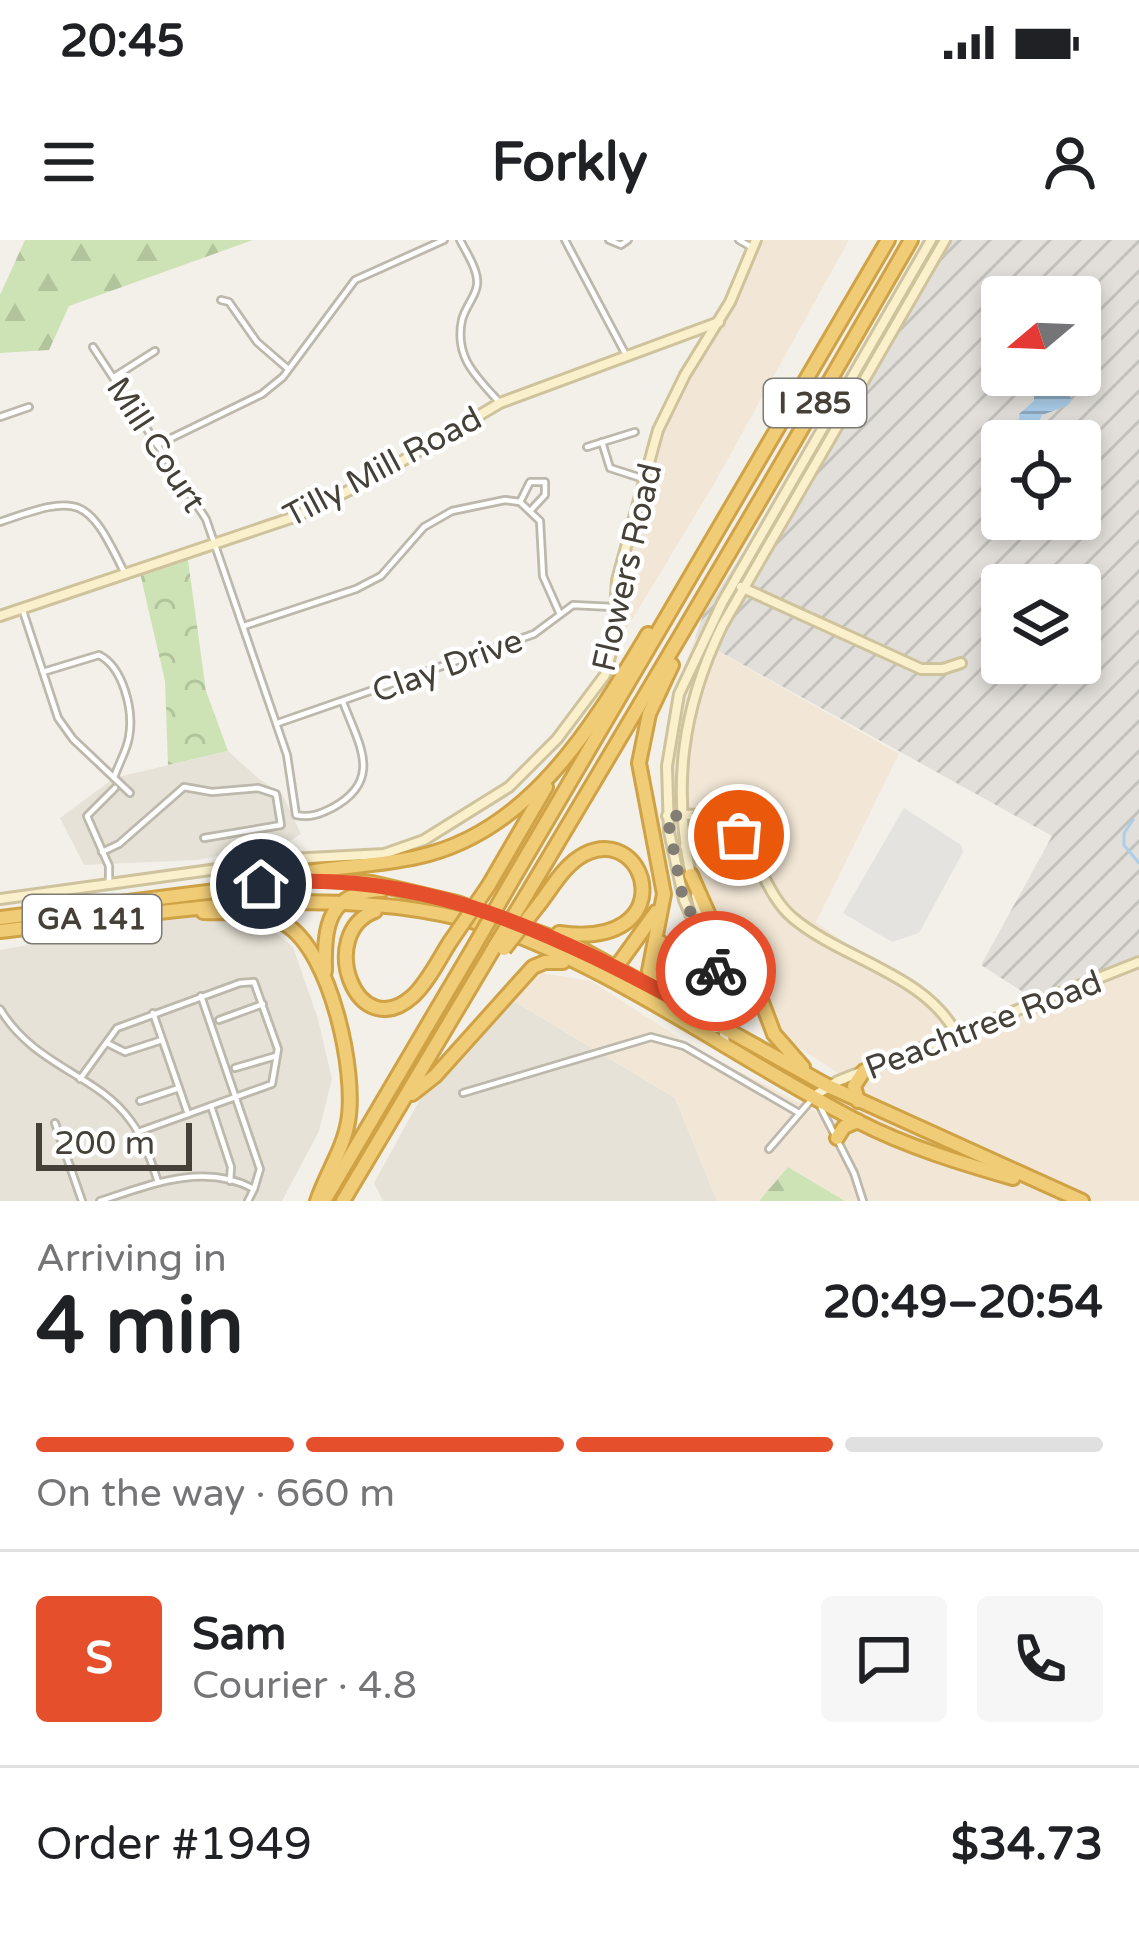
<!DOCTYPE html>
<html lang="en">
<head>
<meta charset="utf-8">
<style>
  :root { --surface:#fff; --page:#f6f6f6; --text:#202124; --muted:#757577; --line:#e0e0e0; --accent:#e64f2c }
  body { margin:0; font-family:"Varela Round",sans-serif; background:var(--page); color:var(--text); height:100vh; display:flex; flex-direction:column; font-size:45px; white-space:nowrap }
  * { box-sizing:border-box; margin:0 }
  p { font-size:39px; color:var(--muted) }
  .icon { flex:none; width:66px; height:66px; fill:none; stroke:currentColor; stroke-width:2; stroke-linecap:round; stroke-linejoin:round }
  .map { position:relative; height:961px; overflow:hidden }
  .details { display:flex; flex-direction:column; background:var(--surface); flex:1 }
  .details>* { flex:none }
  .needle { width:78px; rotate:251deg }
  .controls { position:absolute; left:981px; top:36px; display:grid; gap:24px }
  .controls a { display:grid; place-items:center; width:120px; height:120px; border-radius:12px; background:var(--surface); box-shadow:0 6px 18px #0003; font-size:60px }
  .scale { position:absolute; left:36px; bottom:30px; width:156px; box-sizing:border-box; padding-left:12px; border:6px solid #454138; border-top:0; font-size:33px; line-height:42px; white-space:nowrap; color:#454138; -webkit-text-stroke:9px #fff; paint-order:stroke }
  .pin { position:absolute; display:grid; place-items:center; width:102px; height:102px; color:#fff; margin:-51px; border:6px solid #fff; border-radius:50%; box-shadow:0 3px 12px #0007 }
  .courier { position:absolute; display:grid; place-items:center; width:120px; height:120px; margin:-60px; border:9px solid #e64f2c; border-radius:50%; background:#fff; color:#222; box-shadow:0 3px 15px #0007 }
  .head em { font-style:normal; font-weight:700 }
  .head div { display:flex; flex-direction:column-reverse }
  .head { display:flex; align-items:center; justify-content:space-between; height:204px; padding:0 36px }
  h1 { font-size:78px; font-weight:700; line-height:90px }
  .bar { display:grid; grid-template-columns:repeat(4,1fr); gap:18px 12px; align-content:center; height:144px; padding:0 36px }
  .bar i { height:15px; border-radius:9px; background:var(--line) }
  .bar .on { background:var(--accent) }
  .bar p { grid-column:span 4 }
  .line { display:flex; align-items:center; gap:30px; padding:0 36px; border-top:3px solid var(--line) }
  .line div { flex:1 }
  .round { display:grid; place-items:center; flex:none; width:126px; height:126px; border-radius:12px; background:var(--page) }
  .status { display:flex; justify-content:space-between; align-items:center; height:84px; padding:0 60px; background:var(--surface); direction:ltr }
  .status svg { height:33px; fill:currentColor }
  header { display:flex; justify-content:space-between; align-items:center; height:156px; padding:0 36px; background:var(--surface); font-size:54px; font-weight:700 }
  .map>svg:first-child { display:block }
  .residential { fill:#e6e2d7 }
  .commercial { fill:#f2e7d6 }
  .industrial { fill:url(#industrial-furrows); fill-rule:evenodd }
  .forest { fill:url(#forest-firs) }
  .park { fill:url(#park-crowns) }
  .parking { fill:#e4e3e0 }
  .water { fill:url(#water-rules) }
  .lines { fill:none; stroke-linecap:round; stroke-linejoin:round }
  .stream { stroke:#abceea; stroke-width:3 }
  .street-casing { stroke:#bdb8ac; stroke-width:10 }
  .secondary-casing { stroke:#cec39c; stroke-width:14 }
  .highway-casing { stroke:#cfa246; stroke-width:18 }
  .street { stroke:#fff; stroke-width:4.5 }
  .secondary { stroke:#faf0cc; stroke-width:8 }
  .highway { stroke:#f0cc76; stroke-width:12 }
  .highway-bridge-casing { stroke:#cfa246; stroke-width:18; stroke-linecap:butt }
  .highway-bridge { stroke:#f0cc76; stroke-width:12 }
  .done { stroke:#827e76; stroke-width:12; stroke-dasharray:0 21.6 }
  .route { stroke:#e64f2c; stroke-width:15 }
  .labels { text-anchor:middle; stroke-width:9; stroke-linejoin:round; paint-order:stroke }
  .shield { fill:#fff; stroke:#7d7a74; stroke-width:3 }
  .shield-label { font-size:30px; font-weight:bold; fill:#454138 }
  .street-label { font-size:33px; fill:#454138; stroke:#fff }
</style>
</head>
<body>
<div class="status"><b>20:45</b><svg viewBox="0 0 49 12"><path d="M0 12V9h3v3zM5 12V6h3v6zM10 12V3h3v9zM15 12V0h3v12zM26 1h20v11H26zM47 4h2v5h-2z"/></svg></div>
<header><svg class="icon" aria-label="menu" viewBox="0 0 24 24"><path d="M4 6h16M4 12h16M4 18h16"/></svg>Forkly<svg class="icon" aria-label="person" viewBox="0 0 24 24"><circle cx="12" cy="8" r="4"/><path d="M4 21q1-7 8-7t8 7"/></svg></header>
<div class="map">
<svg width="1139" height="961" viewBox="0 0 1139 961">
  <defs>
    <pattern id="industrial-furrows" width="10" height="10" patternUnits="userSpaceOnUse" patternTransform="scale(3)"><rect width="10" height="10" fill="#e2dfda"/><path d="M-1 1l2-2M0 10L10 0M9 11l2-2" fill="none" stroke="#c3c1bc"/></pattern>
    <pattern id="forest-firs" width="22" height="20" patternUnits="userSpaceOnUse" patternTransform="scale(3)"><rect width="22" height="20" fill="#cde3b5"/><path d="M5 1l3.5 6h-7zM16 11l3.5 6h-7z" fill="#b1c49c"/></pattern>
    <pattern id="park-crowns" width="20" height="18" patternUnits="userSpaceOnUse" patternTransform="scale(3)"><rect width="20" height="18" fill="#cde3b5"/><path d="M2 6a3 3 0 1 1 6 0M12 15a3 3 0 1 1 6 0" fill="none" stroke="#b1c49c"/></pattern>
    <pattern id="water-rules" width="6" height="5" patternUnits="userSpaceOnUse" patternTransform="scale(3)"><rect width="6" height="5" fill="#abceea"/><path d="M0 2.5h6" fill="none" stroke="#8da9bf"/></pattern>
  </defs>
  <rect width="100%" height="100%" fill="#f3f0e9"/>
  <!-- residential -->
  <g class="residential">
    <path d="M 228,511 L 259,539 L 282,554 L 301,594 L 288,602 L 197,620 L 84,625 L 60,578 L 114,538 Z"/>
    <path d="M 186,676 L 262,681 L 293,707 L 318,779 L 332,839 L 319,891 L 282,961 L 0,961 L 0,710 Z"/>
    <path d="M 502,754 L 675,858 L 717,961 L 383,961 L 374,943 L 424,852 L 487,765 Z"/>
  </g>
  <!-- commercial -->
  <g class="commercial">
    <path d="M 762,0 L 849,0 L 714,244 L 618,403 L 615,372 L 654,206 L 682,134 L 724,76 Z"/>
    <path d="M 695,398 L 899,514 L 816,682 L 965,789 L 1139,721 L 1139,961 L 845,961 L 788,927 L 759,961 L 717,961 L 675,858 L 502,754 L 535,732 L 591,741 L 695,808 L 832,880 L 845,855 L 844,837 L 772,790 L 744,762 L 701,694 L 679,645 L 661,567 L 673,458 Z"/>
  </g>
  <!-- industrial -->
  <path class="industrial" d="M 930,0 L 1139,0 L 1139,721 L 1037,761 L 981,725 L 1052,596 L 695,398 L 703,375 L 802,220 ZM 1002,57 L 1080,57 L 1080,135 L 1002,135 ZM 1002,201 L 1080,201 L 1080,279 L 1002,279 ZM 1002,345 L 1080,345 L 1080,423 L 1002,423 Z"/>
  <!-- forest -->
  <g class="forest">
    <path d="M 25,0 L 253,0 L 69,66 L 49,110 L 0,113 L 0,55 Z"/>
    <path d="M 788,927 L 845,961 L 759,961 Z"/>
  </g>
  <!-- park -->
  <path class="park" d="M 187,313 L 206,451 L 228,511 L 168,525 L 165,441 L 139,329 Z"/>
  <!-- parking -->
  <path class="parking" d="M 904,568 L 961,605 L 963,612 L 919,693 L 892,702 L 843,673 Z"/>
  <!-- water -->
  <path class="water" d="M 1048,135 L 1062,142 L 1072,160 L 1067,166 L 1042,175 L 1039,182 L 1044,194 L 1035,197 L 1021,189 L 1019,174 L 1034,161 L 1034,149 Z"/>
  <g class="lines">
    <!-- stream -->
    <path class="stream" d="M 1133,580 L 1124,593 L 1124,605 L 1139,623"/>
    <!-- street casing -->
    <g class="street-casing">
      <g id="street">
        <path d="M 460,0 C 466,12 479,31 477,45 C 476,56 465,67 462,80 C 454,118 477,137 500,163"/>
        <path d="M 565,0 L 626,115"/>
        <path d="M 609,0 L 621,5 L 628,0"/>
        <path d="M 739,0 L 753,8"/>
        <path d="M 221,60 L 229,62 L 257,102 L 287,128"/>
        <path d="M 93,107 L 206,279 L 287,515 L 296,575 C 310,578 320,574 332,568 C 384,540 359,505 343,462"/>
        <path d="M 114,137 L 155,111"/>
        <path d="M 0,177 L 29,167"/>
        <path d="M 602,202 L 610,228 L 644,239"/>
        <path d="M 157,205 L 262,154 L 283,137 L 355,40 L 444,0"/>
        <path d="M 587,207 L 635,192"/>
        <path d="M 520,262 L 530,242 L 545,242 L 545,255 L 531,270"/>
        <path d="M 0,282 C 80,254 87,255 125,334"/>
        <path d="M 22,368 L 58,478 L 73,499 L 130,553"/>
        <path d="M 244,386 L 356,349 L 381,336 L 424,287 L 452,271 L 505,260 L 520,262 L 540,281 L 543,336 L 559,372"/>
        <path d="M 43,432 L 99,415 C 123,427 134,470 129,497 C 127,510 119,523 115,535"/>
        <path d="M 278,483 L 534,394 L 573,365 L 613,367"/>
        <path d="M 102,612 L 119,604 L 184,547 L 212,552 L 258,548 L 276,554 L 281,585 L 204,598"/>
        <path d="M 109,646 L 109,626 L 87,576 L 115,548"/>
        <path d="M 201,756 L 260,929 L 254,949"/>
        <path d="M 0,769 C 35,827 97,834 130,880 C 144,898 151,921 158,942"/>
        <path d="M 153,773 L 188,874"/>
        <path d="M 219,780 L 263,764"/>
        <path d="M 107,803 L 125,812 L 162,800"/>
        <path d="M 235,828 L 276,816"/>
        <path d="M 80,839 L 117,788 L 240,743 L 254,742 L 278,809 L 272,844 L 138,892"/>
        <path d="M 463,853 L 651,797 L 684,806 L 799,873"/>
        <path d="M 140,861 L 179,848"/>
        <path d="M 211,866 L 231,927 L 230,941"/>
        <path d="M 821,868 L 854,933 L 863,961"/>
        <path d="M 55,883 L 82,961"/>
        <path d="M 769,909 L 812,859"/>
        <path d="M 100,961 C 149,945 204,922 254,949 L 248,961"/>
      </g>
    </g>
    <!-- secondary casing -->
    <g class="secondary-casing">
      <g id="secondary">
        <path d="M 741,347 L 921,429 L 943,429 L 961,423"/>
        <path d="M 0,376 L 297,276 L 370,240 L 500,163 L 719,82"/>
        <path d="M 667,576 C 690,574 711,572 729,586 C 759,610 764,654 793,678 C 843,720 926,734 957,795"/>
        <path d="M 685,606 L 693,586 L 708,578"/>
        <path d="M 691,636 C 672,546 682,469 722,386 L 945,0"/>
        <path d="M 696,656 C 705,694 739,719 748,755 L 737,780 L 716,788 L 697,784"/>
        <path d="M 0,659 L 290,619 L 384,614 L 424,600 L 509,547 L 557,499 L 605,435 L 613,406 L 617,340 L 658,190 L 685,135 L 730,62 L 756,0"/>
        <path d="M 725,806 L 720,743 L 684,660 L 669,592 L 667,526 L 679,454 L 722,363 L 931,0"/>
        <path d="M 814,856 L 838,841 L 1139,722"/>
      </g>
    </g>
    <!-- highway casing -->
    <g class="highway-casing">
      <g id="highway">
        <path d="M 308,632 C 344,626 381,625 417,617 C 530,593 593,485 648,394"/>
        <path d="M 691,635 L 711,680 L 755,744 L 774,794 L 803,827"/>
        <path d="M 510,644 L 888,0"/>
        <path d="M 489,645 L 546,547"/>
        <path d="M 527,654 C 657,437 785,219 911,0"/>
        <path d="M 540,663 C 553,646 565,624 585,614 C 649,583 683,710 559,693"/>
        <path d="M 375,671 C 316,693 356,807 413,756 C 428,742 439,719 450,702"/>
        <path d="M 203,672 C 230,673 261,669 285,684 C 331,711 357,833 348,882 C 343,910 326,934 317,961"/>
        <path d="M 0,678 L 311,639 L 372,643 L 457,663 L 578,707 L 828,846 L 1082,961"/>
        <path d="M 0,691 C 167,673 362,633 523,698 C 641,746 746,824 859,882 C 908,907 961,923 1013,938"/>
        <path d="M 660,702 L 658,719 L 664,733 L 682,743 L 700,737 L 706,711"/>
        <path d="M 609,729 L 620,722 L 656,672"/>
        <path d="M 325,731 C 324,685 328,652 382,650"/>
        <path d="M 663,749 L 649,731 L 664,654 L 639,523 L 649,474 L 672,425"/>
        <path d="M 412,854 L 435,836 L 533,727 L 545,722 L 563,722"/>
        <path d="M 858,861 L 854,846 L 864,831"/>
        <path d="M 837,898 L 844,887 L 858,881"/>
        <path d="M 324,961 L 475,705"/>
        <path d="M 343,961 L 495,706"/>
      </g>
    </g>
    <!-- street -->
    <use href="#street" class="street"/>
    <!-- secondary -->
    <use href="#secondary" class="secondary"/>
    <!-- highway -->
    <use href="#highway" class="highway"/>
    <!-- highway-bridge casing -->
    <g class="highway-bridge-casing">
      <g id="highway-bridge">
        <path d="M 450,702 L 489,645"/>
        <path d="M 475,705 L 510,644"/>
        <path d="M 495,706 L 527,654"/>
        <path d="M 504,709 L 540,663"/>
      </g>
    </g>
    <!-- highway-bridge -->
    <use href="#highway-bridge" class="highway-bridge"/>
  </g>
  <g class="lines">
    <!-- done -->
    <path class="done" d="M 716,731 L 682,653 L 667,576 L 710,575 L 739,595"/>
    <!-- route -->
    <path class="route" d="M 261,644 C 423,626 558,696 696,770 L 708,770 C 724,759 722,747 716,731"/>
  </g>
  <g class="labels">
    <!-- shield labels -->
    <g class="shield">
      <rect x="764" y="139" width="102" height="48" rx="9"/>
      <rect x="23" y="655" width="138" height="48" rx="9"/>
    </g>
    <g class="shield-label">
      <text x="815" y="173">I 285</text>
      <text x="92" y="689">GA 141</text>
    </g>
    <!-- street labels -->
    <g class="street-label">
      <text transform="translate(157 204) rotate(57)" y="12">Mill Court</text>
      <text transform="translate(382 226) rotate(-28)" y="12">Tilly Mill Road</text>
      <text transform="translate(626 327) rotate(-77)" y="12">Flowers Road</text>
      <text transform="translate(447 425) rotate(-20)" y="12">Clay Drive</text>
      <text transform="translate(983 784) rotate(-21)" y="12">Peachtree Road</text>
    </g>
  </g>
</svg>
<div class="controls">
<a><svg class="needle" viewBox="-14 -14 28 28"><path d="M0-13l5 13h-10z" fill="#e53935"/><path d="M0 13l5-13h-10z" fill="#757577"/></svg></a>
<a><svg class="icon" aria-label="locate" viewBox="0 0 24 24"><circle cx="12" cy="12" r="6"/><path d="M12 2v4M12 18v4M2 12h4M18 12h4"/></svg></a>
<a><svg class="icon" aria-label="layers" viewBox="0 0 24 24"><path d="M12 4l9 5-9 5-9-5zM3 14l9 5 9-5"/></svg></a>
</div>
<div class="scale">200 m</div>
<div class="pin" style="left:739px;top:595px;background:#ea580c"><svg class="icon" aria-label="bag" viewBox="0 0 24 24"><path d="M5 8h14l-1 12H6zM9 8a3 3 0 0 1 6 0"/></svg></div>
<div class="pin" style="left:261px;top:644px;background:#1f2937"><svg class="icon" aria-label="home" viewBox="0 0 24 24"><path d="M3 11l9-7 9 7M6 9v11h12V9"/></svg></div>
<div class="courier" style="left:716px;top:731px"><svg class="icon" aria-label="bike" viewBox="0 0 24 24"><circle cx="6" cy="16" r="4"/><circle cx="18" cy="16" r="4"/><path d="M6 16l4-8h5l3 8M10 8l3 8H6M13 5h3"/></svg></div>
</div>
<section class="details">
<div class="head"><div><h1>4 min</h1><p>Arriving in</p></div><em>20:49–20:54</em></div>
<div class="bar"><i class="on"></i><i class="on"></i><i class="on"></i><i></i><p>On the way · 660 m</p></div>
<div class="line" style="height:216px"><b class="round" style="background:var(--accent);color:#fff">S</b><div><b>Sam</b><p>Courier · 4.8</p></div><a class="round"><svg class="icon" aria-label="chat" viewBox="0 0 24 24"><path d="M4 5h16v11H9l-5 4z"/></svg></a><a class="round"><svg class="icon" aria-label="phone" viewBox="0 0 24 24"><path d="M5 4h4l2 5-3 2q2 4 5 5l2-3 5 2v4C11 20 4 13 5 4z"/></svg></a></div>
<div class="line" style="height:156px"><div>Order #1949</div><b>$34.73</b></div>
</section>
</body>
</html>
